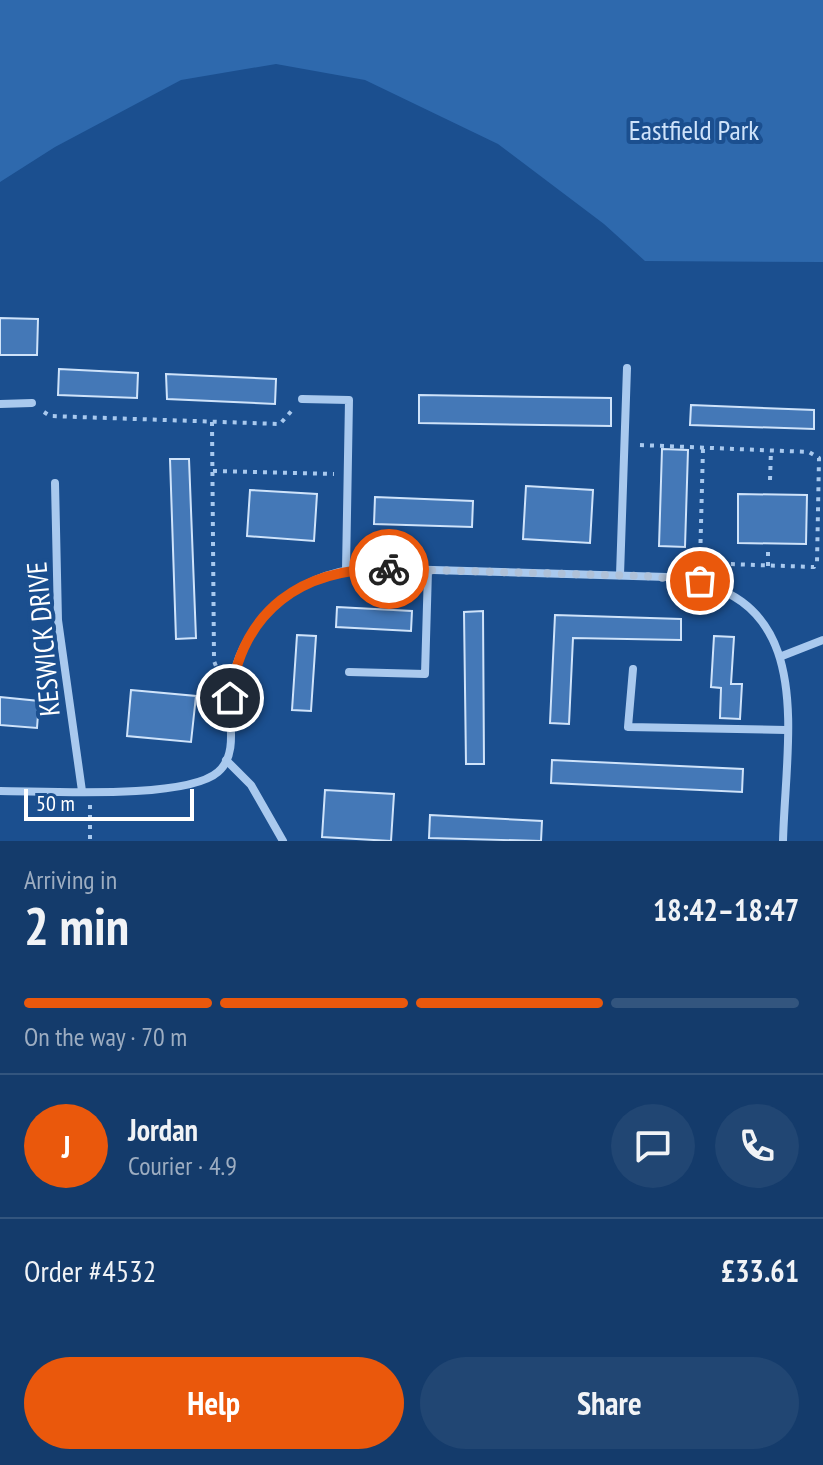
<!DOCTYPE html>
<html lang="en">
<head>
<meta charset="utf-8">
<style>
  :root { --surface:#143b6b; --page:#214673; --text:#f1f3f6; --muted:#9dadc1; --line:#33557e; --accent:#ea580c }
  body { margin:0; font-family:"PT Sans Narrow",sans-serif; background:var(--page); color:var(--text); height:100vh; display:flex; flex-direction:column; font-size:30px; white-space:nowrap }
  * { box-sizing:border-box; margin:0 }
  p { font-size:26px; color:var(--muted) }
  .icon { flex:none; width:44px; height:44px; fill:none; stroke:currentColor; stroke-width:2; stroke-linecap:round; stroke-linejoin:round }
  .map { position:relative; height:841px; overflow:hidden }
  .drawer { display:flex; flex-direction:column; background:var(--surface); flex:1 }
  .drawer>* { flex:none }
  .scale { position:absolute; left:24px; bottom:20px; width:170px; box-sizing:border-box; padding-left:8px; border:4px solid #fff; border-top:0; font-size:22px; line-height:28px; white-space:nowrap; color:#fff; -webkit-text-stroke:6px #1b4f8f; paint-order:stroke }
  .pin { position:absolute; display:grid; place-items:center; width:68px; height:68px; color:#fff; margin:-34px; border:4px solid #fff; border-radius:50%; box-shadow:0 2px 8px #0007 }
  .courier { position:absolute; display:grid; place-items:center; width:80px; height:80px; margin:-40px; border:6px solid #ea580c; border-radius:50%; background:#fff; color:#222; box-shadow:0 2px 10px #0007 }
  .head em { font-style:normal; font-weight:800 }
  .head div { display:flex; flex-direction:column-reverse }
  .head { display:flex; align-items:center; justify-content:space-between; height:136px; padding:0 24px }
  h1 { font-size:52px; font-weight:800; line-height:60px }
  .bar { display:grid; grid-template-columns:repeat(4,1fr); gap:12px 8px; align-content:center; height:96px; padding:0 24px }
  .bar i { height:10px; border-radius:6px; background:var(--line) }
  .bar .active { background:var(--accent) }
  .bar p { grid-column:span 4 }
  .line { display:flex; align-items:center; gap:20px; padding:0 24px; border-top:2px solid var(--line) }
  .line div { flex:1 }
  .round { display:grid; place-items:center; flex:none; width:84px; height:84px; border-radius:42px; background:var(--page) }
  .action { display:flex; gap:16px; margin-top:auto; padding:16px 24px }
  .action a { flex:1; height:92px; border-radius:48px; background:var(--accent); color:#fff; font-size:32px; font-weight:800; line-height:92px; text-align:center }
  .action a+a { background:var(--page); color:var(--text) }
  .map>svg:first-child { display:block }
  .green { fill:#2e69ad }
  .building { fill:#4478b7; stroke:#cfe3fa; stroke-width:2 }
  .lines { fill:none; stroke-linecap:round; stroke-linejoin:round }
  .path { stroke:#a9c9ee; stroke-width:4; stroke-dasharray:4 6; stroke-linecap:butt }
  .street { stroke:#a9c9ee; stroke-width:8 }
  .done { stroke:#afc1d8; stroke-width:8; stroke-dasharray:0 14.4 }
  .route { stroke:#ea580c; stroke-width:10 }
  .labels { text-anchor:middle; stroke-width:8; stroke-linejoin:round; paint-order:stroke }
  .park-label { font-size:28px; fill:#cfe3fa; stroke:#1b4f8f }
  .street-label { font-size:28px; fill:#fff; stroke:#1b4f8f }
</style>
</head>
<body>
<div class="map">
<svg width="823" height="841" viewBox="0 0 823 841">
  <rect width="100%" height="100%" fill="#1b4f8f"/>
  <!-- green -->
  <path class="green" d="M 0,0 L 823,0 L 823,262 L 645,261 L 604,224 L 498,144 L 365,80 L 276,64 L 181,80 L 55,147 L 0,182 Z"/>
  <!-- building -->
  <g class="building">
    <path d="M 0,318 L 38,319 L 37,355 L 0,355 Z"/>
    <path d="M 59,369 L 138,373 L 137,398 L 58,395 Z"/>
    <path d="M 166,374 L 276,379 L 275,404 L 167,399 Z"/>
    <path d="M 419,395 L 611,398 L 611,426 L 419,423 Z"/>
    <path d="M 691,405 L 814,410 L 814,429 L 690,425 Z"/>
    <path d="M 662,449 L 688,450 L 685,547 L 659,546 Z"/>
    <path d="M 170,459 L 189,459 L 196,638 L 176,639 Z"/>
    <path d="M 526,486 L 593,490 L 590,543 L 523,539 Z"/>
    <path d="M 250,490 L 317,494 L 314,541 L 247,536 Z"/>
    <path d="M 738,494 L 807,495 L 806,544 L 738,543 Z"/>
    <path d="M 375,497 L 473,501 L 472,527 L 374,524 Z"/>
    <path d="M 337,607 L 412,611 L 411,631 L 336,627 Z"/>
    <path d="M 483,611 L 484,764 L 466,764 L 464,612 Z"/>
    <path d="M 555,615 L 681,619 L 681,640 L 573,638 L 569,724 L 550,723 Z"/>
    <path d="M 297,635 L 316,636 L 311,711 L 292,710 Z"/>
    <path d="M 714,636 L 734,637 L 731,684 L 742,684 L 740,719 L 720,718 L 721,688 L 711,687 Z"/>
    <path d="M 131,690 L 196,696 L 191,742 L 127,736 Z"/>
    <path d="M 0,697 L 39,701 L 37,728 L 0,725 Z"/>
    <path d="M 552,760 L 743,769 L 742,792 L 551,783 Z"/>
    <path d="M 325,790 L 394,794 L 391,841 L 322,837 Z"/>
    <path d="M 430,815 L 542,821 L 541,841 L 429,838 Z"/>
  </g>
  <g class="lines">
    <!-- path -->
    <g class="path">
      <path d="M 44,412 L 50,416 L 280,424 L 294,408"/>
      <path d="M 212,422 L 214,661 L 218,671"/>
      <path d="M 640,445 L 809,452 L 819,458 L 817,563 L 814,567 L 700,563"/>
      <path d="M 213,471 L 334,474"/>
      <path d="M 770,480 L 771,450"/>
      <path d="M 700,563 L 703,448"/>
      <path d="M 768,566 L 768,550"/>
      <path d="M 90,805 L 90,841"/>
    </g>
    <!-- street -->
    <g class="street">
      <path d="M 302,399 L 349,400 L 346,570"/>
      <path d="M 0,404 L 32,403"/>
      <path d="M 55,483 L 58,620 L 82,791"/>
      <path d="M 620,575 L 627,368"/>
      <path d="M 782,656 L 823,640"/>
      <path d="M 633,669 L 628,727 L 786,730"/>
      <path d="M 349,672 L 425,674 L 428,570"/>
      <path d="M 226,760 L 251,785 L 283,841"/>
      <path d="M 0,791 C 46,791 186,800 218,772 C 239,754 228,720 230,696 C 237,624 295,573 365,568 L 667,577 C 820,591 786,730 783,841"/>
    </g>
  </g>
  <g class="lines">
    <!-- done -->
    <path class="done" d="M 389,569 L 644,576 L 700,581"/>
    <!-- route -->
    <path class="route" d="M 230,698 C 242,610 302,567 389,569"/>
  </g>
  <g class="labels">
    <!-- park labels -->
    <g class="park-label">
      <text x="694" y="140">Eastfield Park</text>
    </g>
    <!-- street labels -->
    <g class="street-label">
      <text transform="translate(43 639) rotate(-95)" y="10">KESWICK DRIVE</text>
    </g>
  </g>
</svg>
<div class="scale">50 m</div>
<div class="pin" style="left:700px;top:581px;background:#ea580c"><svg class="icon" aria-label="bag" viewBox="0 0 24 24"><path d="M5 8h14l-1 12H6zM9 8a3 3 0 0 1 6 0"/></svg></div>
<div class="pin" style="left:230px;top:698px;background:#1f2937"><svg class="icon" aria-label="home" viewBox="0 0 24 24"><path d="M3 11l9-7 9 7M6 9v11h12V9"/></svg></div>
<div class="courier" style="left:389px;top:569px"><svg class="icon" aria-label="bike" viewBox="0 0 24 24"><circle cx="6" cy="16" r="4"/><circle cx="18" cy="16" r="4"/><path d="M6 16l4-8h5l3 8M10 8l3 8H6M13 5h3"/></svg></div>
</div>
<section class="drawer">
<div class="head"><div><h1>2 min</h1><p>Arriving in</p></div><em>18:42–18:47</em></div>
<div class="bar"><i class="active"></i><i class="active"></i><i class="active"></i><i></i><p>On the way · 70 m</p></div>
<div class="line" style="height:144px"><b class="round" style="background:var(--accent);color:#fff">J</b><div><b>Jordan</b><p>Courier · 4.9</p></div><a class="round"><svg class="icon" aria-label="chat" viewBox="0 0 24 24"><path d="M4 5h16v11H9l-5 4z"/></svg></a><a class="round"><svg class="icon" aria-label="phone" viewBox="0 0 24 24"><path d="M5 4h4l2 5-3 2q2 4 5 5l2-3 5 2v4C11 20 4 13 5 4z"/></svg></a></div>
<div class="line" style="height:104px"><div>Order #4532</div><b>£33.61</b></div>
<div class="action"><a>Help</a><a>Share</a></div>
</section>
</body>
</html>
